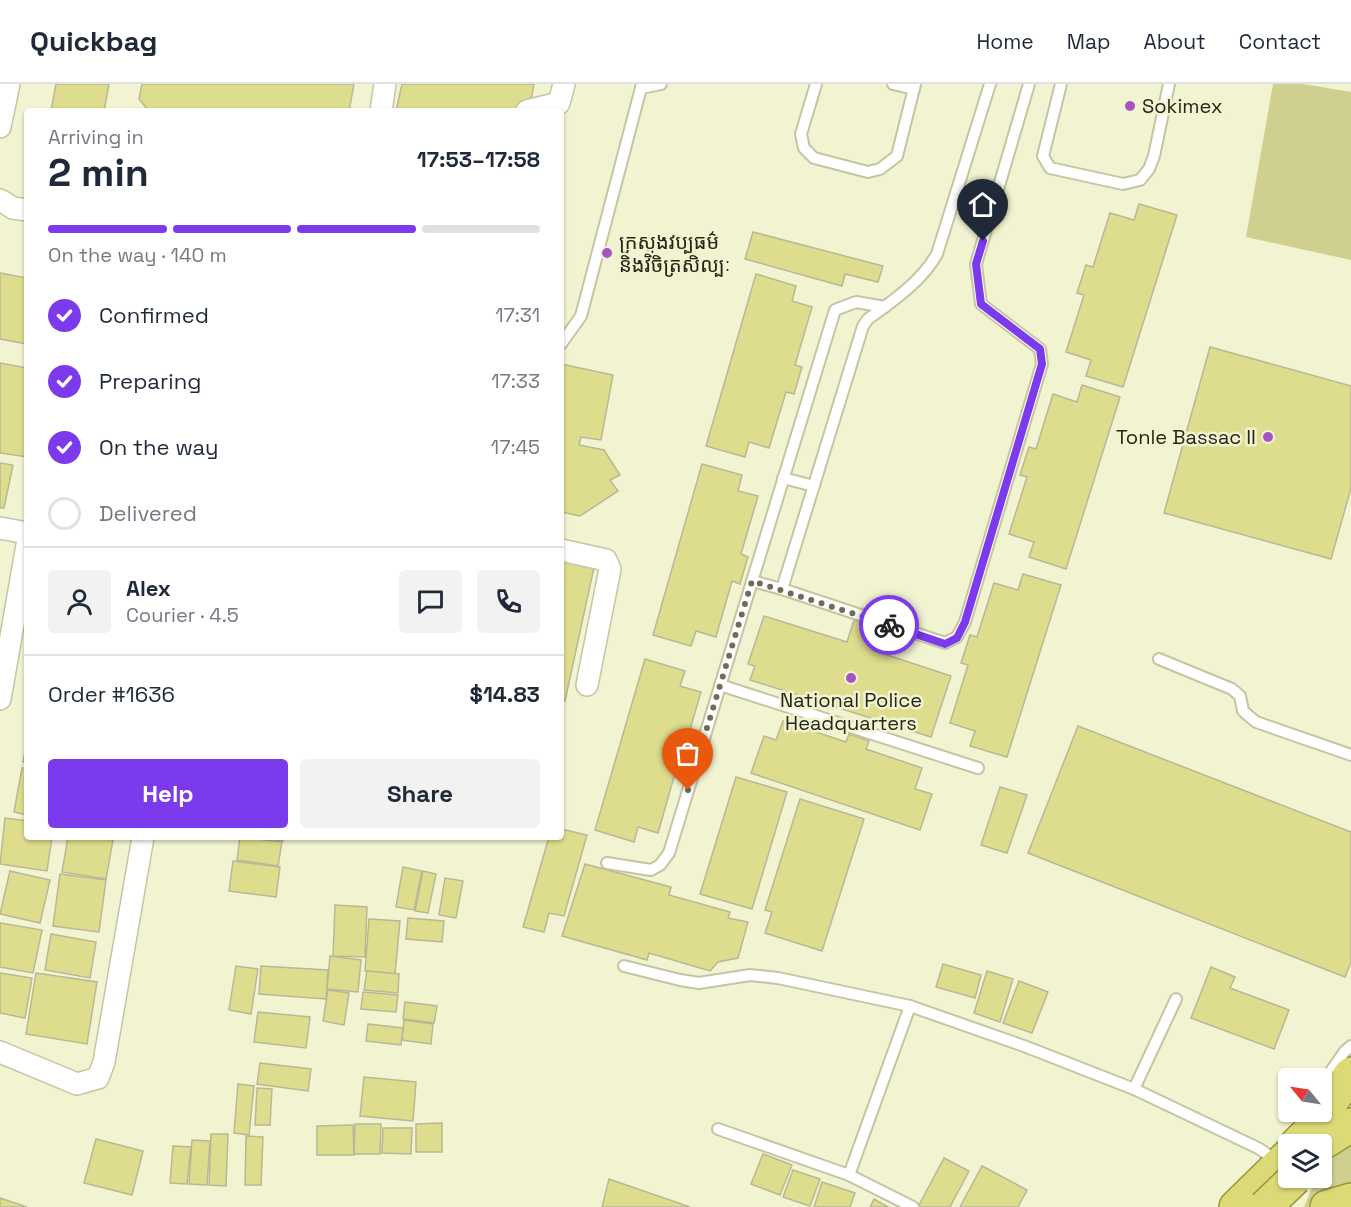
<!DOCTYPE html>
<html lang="en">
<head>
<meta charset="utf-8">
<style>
  :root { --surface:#fff; --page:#f2f2f3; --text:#1f2937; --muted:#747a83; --line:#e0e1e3; --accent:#7c3aed }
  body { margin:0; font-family:"Space Grotesk","Noto Sans Khmer",sans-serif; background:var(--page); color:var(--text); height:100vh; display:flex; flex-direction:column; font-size:22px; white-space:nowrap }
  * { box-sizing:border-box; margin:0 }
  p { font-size:20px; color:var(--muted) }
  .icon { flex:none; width:33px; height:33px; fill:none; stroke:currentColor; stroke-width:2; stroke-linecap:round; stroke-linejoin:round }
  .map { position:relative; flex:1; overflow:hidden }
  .drawer { position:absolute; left:24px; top:24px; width:540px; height:732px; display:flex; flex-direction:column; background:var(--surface); border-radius:6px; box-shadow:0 2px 4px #0004 }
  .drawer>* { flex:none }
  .needle { width:39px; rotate:300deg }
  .fabs { position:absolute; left:1278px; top:984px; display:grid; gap:12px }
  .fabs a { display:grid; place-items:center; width:54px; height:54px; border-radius:6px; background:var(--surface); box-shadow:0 2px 4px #0004; font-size:30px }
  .pin { position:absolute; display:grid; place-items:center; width:51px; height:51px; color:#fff; margin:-62px -26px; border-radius:50% 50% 50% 0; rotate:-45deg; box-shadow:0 0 6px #0007 }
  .pin .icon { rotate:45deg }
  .courier { position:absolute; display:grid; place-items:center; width:60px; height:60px; margin:-30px; border:4px solid #7c3aed; border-radius:50%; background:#fff; color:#222; box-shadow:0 2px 8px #0007 }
  .head em { font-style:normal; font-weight:700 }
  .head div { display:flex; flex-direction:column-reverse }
  .head { display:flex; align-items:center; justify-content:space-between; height:102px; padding:0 24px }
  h1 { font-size:39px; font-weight:700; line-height:45px }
  .bar { display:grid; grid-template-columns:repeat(4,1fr); gap:9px 6px; align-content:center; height:72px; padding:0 24px }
  .bar i { height:8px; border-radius:4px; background:var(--line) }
  .bar .active { background:var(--accent) }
  .bar p { grid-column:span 4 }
  .line { display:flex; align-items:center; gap:15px; padding:0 24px; border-top:2px solid var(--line) }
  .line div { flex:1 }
  .round { display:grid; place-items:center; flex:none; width:63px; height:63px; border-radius:6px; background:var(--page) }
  ol { padding:0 24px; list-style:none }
  li { display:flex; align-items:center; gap:18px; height:66px }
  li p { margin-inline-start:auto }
  li .icon { padding:6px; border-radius:50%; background:var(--accent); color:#fff; stroke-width:4 }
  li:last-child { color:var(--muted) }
  li i { width:33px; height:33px; border:3px solid var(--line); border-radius:50% }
  .cta { display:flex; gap:12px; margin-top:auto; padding:12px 24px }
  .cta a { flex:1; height:69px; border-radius:6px; background:var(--accent); color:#fff; font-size:24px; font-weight:700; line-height:69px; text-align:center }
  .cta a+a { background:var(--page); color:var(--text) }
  header { display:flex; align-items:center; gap:36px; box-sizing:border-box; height:84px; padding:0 30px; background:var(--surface); border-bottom:2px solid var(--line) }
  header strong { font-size:28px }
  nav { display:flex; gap:33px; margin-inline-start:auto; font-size:21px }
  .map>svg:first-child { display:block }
  .green { fill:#cfcf8f }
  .building { fill:#dedd8d; stroke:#b8b897; stroke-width:1.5 }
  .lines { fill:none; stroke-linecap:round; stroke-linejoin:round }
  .service-casing { stroke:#c5c5a4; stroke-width:14 }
  .minor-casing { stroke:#c5c5a4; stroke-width:24 }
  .trunk-casing { stroke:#979540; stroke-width:36 }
  .service { stroke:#fff; stroke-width:10 }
  .minor { stroke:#fff; stroke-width:21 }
  .trunk { stroke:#dcda77; stroke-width:33 }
  .trunk-bridge-casing { stroke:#979540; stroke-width:36; stroke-linecap:butt }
  .trunk-bridge { stroke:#dcda77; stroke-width:33 }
  .done { stroke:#6d6d58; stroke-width:6; stroke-dasharray:0 10.8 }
  .route { stroke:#7c3aed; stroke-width:8 }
  .poi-dot { fill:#a853c2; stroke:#f2f3d0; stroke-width:2 }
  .labels { text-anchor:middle; stroke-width:5; stroke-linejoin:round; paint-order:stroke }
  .poi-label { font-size:20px; fill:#252518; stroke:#f2f3d0; text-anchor:start }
</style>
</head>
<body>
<header>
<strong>Quickbag</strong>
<nav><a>Home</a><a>Map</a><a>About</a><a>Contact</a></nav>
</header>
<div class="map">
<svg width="1351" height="1123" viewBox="0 0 1351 1123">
  <rect width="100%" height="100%" fill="#f2f3d0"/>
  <!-- green -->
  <g class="green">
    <path d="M 1273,0 L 1303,0 L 1351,8 L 1351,176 L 1246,153 Z"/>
    <path d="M 1351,1061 L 1351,1123 L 1304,1123 L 1316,1094 L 1322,1094 L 1322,1086 L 1338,1069 Z"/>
  </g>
  <!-- building -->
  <g class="building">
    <path d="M 56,0 L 109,0 L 104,27 L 51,27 Z"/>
    <path d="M 142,0 L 354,0 L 349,27 L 149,27 L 139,15 Z"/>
    <path d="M 402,0 L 534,0 L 529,27 L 396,27 Z"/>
    <path d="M 1139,120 L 1177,131 L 1123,303 L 1086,292 L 1091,276 L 1066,268 L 1084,211 L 1077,209 L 1086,181 L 1093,183 L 1110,129 L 1134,136 Z"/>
    <path d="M 753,148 L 883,182 L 878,198 L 845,190 L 842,202 L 745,175 Z"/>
    <path d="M 0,189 L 27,194 L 27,260 L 0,255 Z"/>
    <path d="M 756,190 L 796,202 L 792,217 L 812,223 L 795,281 L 802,283 L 794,310 L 786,308 L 769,364 L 749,358 L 745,373 L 706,362 Z"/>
    <path d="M 1210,263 L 1351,302 L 1351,404 L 1331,475 L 1164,429 Z"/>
    <path d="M 0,279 L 27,284 L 27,373 L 0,369 Z"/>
    <path d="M 561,280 L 613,291 L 601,356 L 581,353 L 579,361 L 604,366 L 620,391 L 610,396 L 618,407 L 580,432 L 561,428 Z"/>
    <path d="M 1082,301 L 1120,313 L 1066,485 L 1029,473 L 1034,458 L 1009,450 L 1027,393 L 1020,391 L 1029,363 L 1036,365 L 1053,310 L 1077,318 Z"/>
    <path d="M 0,379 L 13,381 L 4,424 L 0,424 Z"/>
    <path d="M 702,380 L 742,391 L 738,407 L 758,412 L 741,470 L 748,473 L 740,500 L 732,497 L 716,553 L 696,547 L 691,562 L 653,551 Z"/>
    <path d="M 561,467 L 596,474 L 565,617 L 561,616 Z"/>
    <path d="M 1023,490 L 1061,501 L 1007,673 L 970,662 L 975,647 L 950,639 L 968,581 L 961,579 L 970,551 L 977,553 L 994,499 L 1018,506 Z"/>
    <path d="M 764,532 L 847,558 L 854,536 L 879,544 L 872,566 L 951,592 L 931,653 L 750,596 L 755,582 L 748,580 Z"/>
    <path d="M 645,575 L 685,587 L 680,602 L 701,608 L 684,666 L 690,668 L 683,695 L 674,693 L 658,749 L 638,743 L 634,758 L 595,746 Z"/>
    <path d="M 783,637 L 846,658 L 849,650 L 869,657 L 866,665 L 922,684 L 915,705 L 932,710 L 920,746 L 751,689 L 764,652 L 776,656 Z"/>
    <path d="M 1078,642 L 1351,748 L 1351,878 L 1345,893 L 1028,769 Z"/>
    <path d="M 27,656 L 27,679 L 23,678 Z"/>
    <path d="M 22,684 L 27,684 L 27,731 L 14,728 Z"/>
    <path d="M 736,693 L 787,708 L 752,825 L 700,810 Z"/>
    <path d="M 1000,703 L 1027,711 L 1007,769 L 981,761 Z"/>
    <path d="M 800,715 L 864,735 L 822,867 L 765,849 L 772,828 L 765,826 Z"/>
    <path d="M 5,734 L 27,737 L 27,753 L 52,753 L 47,787 L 0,780 Z"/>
    <path d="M 561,745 L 587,751 L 564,832 L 549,829 L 544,848 L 523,843 L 549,753 L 561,753 Z"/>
    <path d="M 68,753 L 96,753 L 113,756 L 106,795 L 62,788 Z"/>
    <path d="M 240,753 L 282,758 L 278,782 L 237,776 Z"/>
    <path d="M 252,753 L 284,753 L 283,757 Z"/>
    <path d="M 233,777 L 280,783 L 276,813 L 229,807 Z"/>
    <path d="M 585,780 L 671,803 L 669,811 L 730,828 L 728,834 L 748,838 L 738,874 L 718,878 L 710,887 L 649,869 L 647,876 L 562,852 Z"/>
    <path d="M 403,783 L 422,787 L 414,826 L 396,823 Z"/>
    <path d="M 10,787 L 50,796 L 40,839 L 0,830 Z"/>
    <path d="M 423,787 L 436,790 L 428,829 L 415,827 Z"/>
    <path d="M 60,790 L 106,796 L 99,848 L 53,842 Z"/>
    <path d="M 445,794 L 463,797 L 456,834 L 439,831 Z"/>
    <path d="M 335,821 L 367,823 L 365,873 L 333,872 Z"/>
    <path d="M 408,834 L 444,837 L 442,858 L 406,855 Z"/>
    <path d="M 369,835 L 400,837 L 395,890 L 365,887 Z"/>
    <path d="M 0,839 L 42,846 L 33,889 L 0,883 Z"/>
    <path d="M 51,850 L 96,858 L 90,894 L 45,886 Z"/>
    <path d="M 330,872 L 361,876 L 358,908 L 327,905 Z"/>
    <path d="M 943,880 L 981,891 L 975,914 L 936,903 Z"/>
    <path d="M 236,882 L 258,885 L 251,930 L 229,926 Z"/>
    <path d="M 261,882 L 328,886 L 326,915 L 259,910 Z"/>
    <path d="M 1211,883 L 1235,893 L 1230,904 L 1289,926 L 1274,965 L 1191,934 Z"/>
    <path d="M 367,887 L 399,890 L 398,909 L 364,906 Z"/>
    <path d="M 987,887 L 1013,895 L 1000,938 L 974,929 Z"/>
    <path d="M 0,889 L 32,894 L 25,934 L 0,929 Z"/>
    <path d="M 36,889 L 97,898 L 87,960 L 26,950 Z"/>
    <path d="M 1019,897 L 1048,908 L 1032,949 L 1003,939 Z"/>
    <path d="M 328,906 L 349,909 L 344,941 L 323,937 Z"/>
    <path d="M 363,908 L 398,911 L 396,928 L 361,925 Z"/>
    <path d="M 405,918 L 437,922 L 434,939 L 403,935 Z"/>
    <path d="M 258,928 L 310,933 L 306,964 L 254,958 Z"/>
    <path d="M 404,936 L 433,940 L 431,960 L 402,956 Z"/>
    <path d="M 368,940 L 403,944 L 401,961 L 366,957 Z"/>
    <path d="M 260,979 L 311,985 L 308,1007 L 257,1000 Z"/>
    <path d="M 364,993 L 416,998 L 413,1037 L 360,1032 Z"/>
    <path d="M 238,1000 L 254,1002 L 249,1051 L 234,1049 Z"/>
    <path d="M 257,1004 L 272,1005 L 270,1041 L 255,1041 Z"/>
    <path d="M 442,1039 L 442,1068 L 416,1068 L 416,1040 Z"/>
    <path d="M 355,1040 L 381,1040 L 380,1070 L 354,1070 Z"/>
    <path d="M 353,1041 L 354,1071 L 317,1071 L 317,1042 Z"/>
    <path d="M 383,1044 L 412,1044 L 411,1070 L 382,1069 Z"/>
    <path d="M 211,1050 L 228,1050 L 226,1102 L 209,1101 Z"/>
    <path d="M 246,1052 L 263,1053 L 261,1101 L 245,1101 Z"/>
    <path d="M 96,1055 L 143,1067 L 132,1111 L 84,1099 Z"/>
    <path d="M 192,1056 L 210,1057 L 207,1101 L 189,1100 Z"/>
    <path d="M 173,1062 L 191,1063 L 187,1100 L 170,1099 Z"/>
    <path d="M 763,1070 L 792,1081 L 780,1111 L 751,1100 Z"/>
    <path d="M 944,1074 L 969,1087 L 950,1123 L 918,1123 Z"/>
    <path d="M 982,1082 L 1027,1106 L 1018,1123 L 960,1123 Z"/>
    <path d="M 793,1086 L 820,1095 L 810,1122 L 783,1113 Z"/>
    <path d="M 609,1095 L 690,1123 L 602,1123 Z"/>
    <path d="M 822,1098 L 855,1109 L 850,1123 L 814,1123 Z"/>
    <path d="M 0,1114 L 27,1123 L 0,1123 Z"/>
    <path d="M 874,1115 L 888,1123 L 870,1123 Z"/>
  </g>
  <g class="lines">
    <!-- service casing -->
    <g class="service-casing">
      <g id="service">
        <path d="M 816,0 L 801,50 L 804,64 L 814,74 L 868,88 L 880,85 L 897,72 L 915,0"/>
        <path d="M 893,0 L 914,5"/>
        <path d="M 990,0 L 937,170 C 922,197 893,217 868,235 L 863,242 L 782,505 L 945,559 L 957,553 L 965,538 L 1042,280 L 1040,265 L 981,220 L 976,180 L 1029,0"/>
        <path d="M 1061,0 L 1043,72 L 1050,84 L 1123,100 L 1140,96 L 1149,85 L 1154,72 L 1169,0"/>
        <path d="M 641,4 L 661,0"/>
        <path d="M 561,260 L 581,232 L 642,0"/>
        <path d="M 783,394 L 814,402"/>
        <path d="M 752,497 L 782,505"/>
        <path d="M 1159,575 L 1232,605 L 1240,612 L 1243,627 L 1256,638 L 1351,671"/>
        <path d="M 720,601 L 978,684"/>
        <path d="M 607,779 L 651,786 L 660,781 L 669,769 L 835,226 L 856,218 L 885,223"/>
        <path d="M 624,882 L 680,896 L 699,899 L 750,891 L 778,894 L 910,922 L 1024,962 L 1134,1005 L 1258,1064 L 1279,1078"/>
        <path d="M 1322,1000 L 1345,967 L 1351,962"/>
        <path d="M 1134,1005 L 1176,915"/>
        <path d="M 718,1045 L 849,1091 L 913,1123"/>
        <path d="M 849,1091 L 910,922"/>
      </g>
    </g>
    <!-- minor casing -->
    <g class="minor-casing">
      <g id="minor">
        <path d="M 381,27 L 385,0"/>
        <path d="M 527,27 L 559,19 L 564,0"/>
        <path d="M 0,43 L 9,0"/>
        <path d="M 0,116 L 13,124 L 27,126"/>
        <path d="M 0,444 L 27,449"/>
        <path d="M 561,466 L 606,476 L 610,485 L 587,601"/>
        <path d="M 0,615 L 27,461"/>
        <path d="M 0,968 L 77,1000 L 98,994 L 104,978 L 143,753"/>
      </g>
    </g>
    <!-- trunk casing -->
    <g class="trunk-casing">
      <g id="trunk">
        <path d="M 1297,1060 L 1310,1047 L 1351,990"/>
        <path d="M 1321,1060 L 1351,1041"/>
        <path d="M 1236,1123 L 1288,1072"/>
        <path d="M 1327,1123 L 1351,1116"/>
      </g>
    </g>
    <!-- service -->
    <use href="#service" class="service"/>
    <!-- minor -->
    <use href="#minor" class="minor"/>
    <!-- trunk -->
    <use href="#trunk" class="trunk"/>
    <!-- trunk-bridge casing -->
    <g class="trunk-bridge-casing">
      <path id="trunk-bridge" d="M 1265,1123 L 1295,1094"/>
    </g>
    <!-- trunk-bridge -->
    <use href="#trunk-bridge" class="trunk-bridge"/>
  </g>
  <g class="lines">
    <!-- done -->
    <path class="done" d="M 688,706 L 752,497 L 889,541"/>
    <!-- route -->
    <path class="route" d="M 889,541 L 945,560 L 957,554 L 965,538 L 1042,280 L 1040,265 L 981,220 L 976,180 L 983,157"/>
  </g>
  <!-- markers -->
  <g class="poi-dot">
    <circle cx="1130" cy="22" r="6"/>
    <circle cx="607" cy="169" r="6"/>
    <circle cx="1268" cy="353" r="6"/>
    <circle cx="851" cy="594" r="6"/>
  </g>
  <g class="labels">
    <!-- poi labels -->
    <g class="poi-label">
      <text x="1142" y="29">Sokimex</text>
      <text x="619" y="165">ក្រសួងវប្បធម៌<tspan x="619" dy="23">និងវិចិត្រសិល្បៈ</tspan></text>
      <text x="1256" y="360" text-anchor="end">Tonle Bassac II</text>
      <text x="851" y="623" text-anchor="middle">National Police<tspan x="851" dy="23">Headquarters</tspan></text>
    </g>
  </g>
</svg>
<div class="fabs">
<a><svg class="needle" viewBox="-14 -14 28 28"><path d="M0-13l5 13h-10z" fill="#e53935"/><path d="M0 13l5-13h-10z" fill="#747a83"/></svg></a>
<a><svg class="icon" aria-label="layers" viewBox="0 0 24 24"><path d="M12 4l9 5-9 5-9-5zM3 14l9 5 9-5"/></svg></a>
</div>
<div class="pin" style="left:688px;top:706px;background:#ea580c"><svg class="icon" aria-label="bag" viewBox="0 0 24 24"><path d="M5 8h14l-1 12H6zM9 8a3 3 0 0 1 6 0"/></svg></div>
<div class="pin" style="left:983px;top:157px;background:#1f2937"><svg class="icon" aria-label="home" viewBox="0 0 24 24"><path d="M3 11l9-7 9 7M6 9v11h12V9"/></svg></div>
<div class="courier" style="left:889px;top:541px"><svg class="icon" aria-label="bike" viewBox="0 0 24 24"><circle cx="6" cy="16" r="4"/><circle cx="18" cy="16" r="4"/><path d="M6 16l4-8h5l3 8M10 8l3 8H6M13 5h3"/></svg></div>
<section class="drawer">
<div class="head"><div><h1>2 min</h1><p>Arriving in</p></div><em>17:53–17:58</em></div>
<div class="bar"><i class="active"></i><i class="active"></i><i class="active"></i><i></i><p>On the way · 140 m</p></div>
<ol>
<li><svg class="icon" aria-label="check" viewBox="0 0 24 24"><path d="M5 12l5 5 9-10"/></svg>Confirmed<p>17:31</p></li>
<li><svg class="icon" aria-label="check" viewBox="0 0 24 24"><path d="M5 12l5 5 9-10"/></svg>Preparing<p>17:33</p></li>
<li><svg class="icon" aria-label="check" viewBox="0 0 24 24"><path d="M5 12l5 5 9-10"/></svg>On the way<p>17:45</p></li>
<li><i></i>Delivered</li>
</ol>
<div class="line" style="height:108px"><a class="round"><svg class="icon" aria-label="person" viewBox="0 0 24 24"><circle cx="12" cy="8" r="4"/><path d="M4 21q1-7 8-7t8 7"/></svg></a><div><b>Alex</b><p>Courier · 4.5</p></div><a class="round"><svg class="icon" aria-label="chat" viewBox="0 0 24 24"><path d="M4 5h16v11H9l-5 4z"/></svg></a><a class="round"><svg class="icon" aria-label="phone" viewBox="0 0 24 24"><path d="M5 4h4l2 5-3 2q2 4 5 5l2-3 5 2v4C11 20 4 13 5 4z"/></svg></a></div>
<div class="line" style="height:78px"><div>Order #1636</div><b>$14.83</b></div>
<div class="cta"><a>Help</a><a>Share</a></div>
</section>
</div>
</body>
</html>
